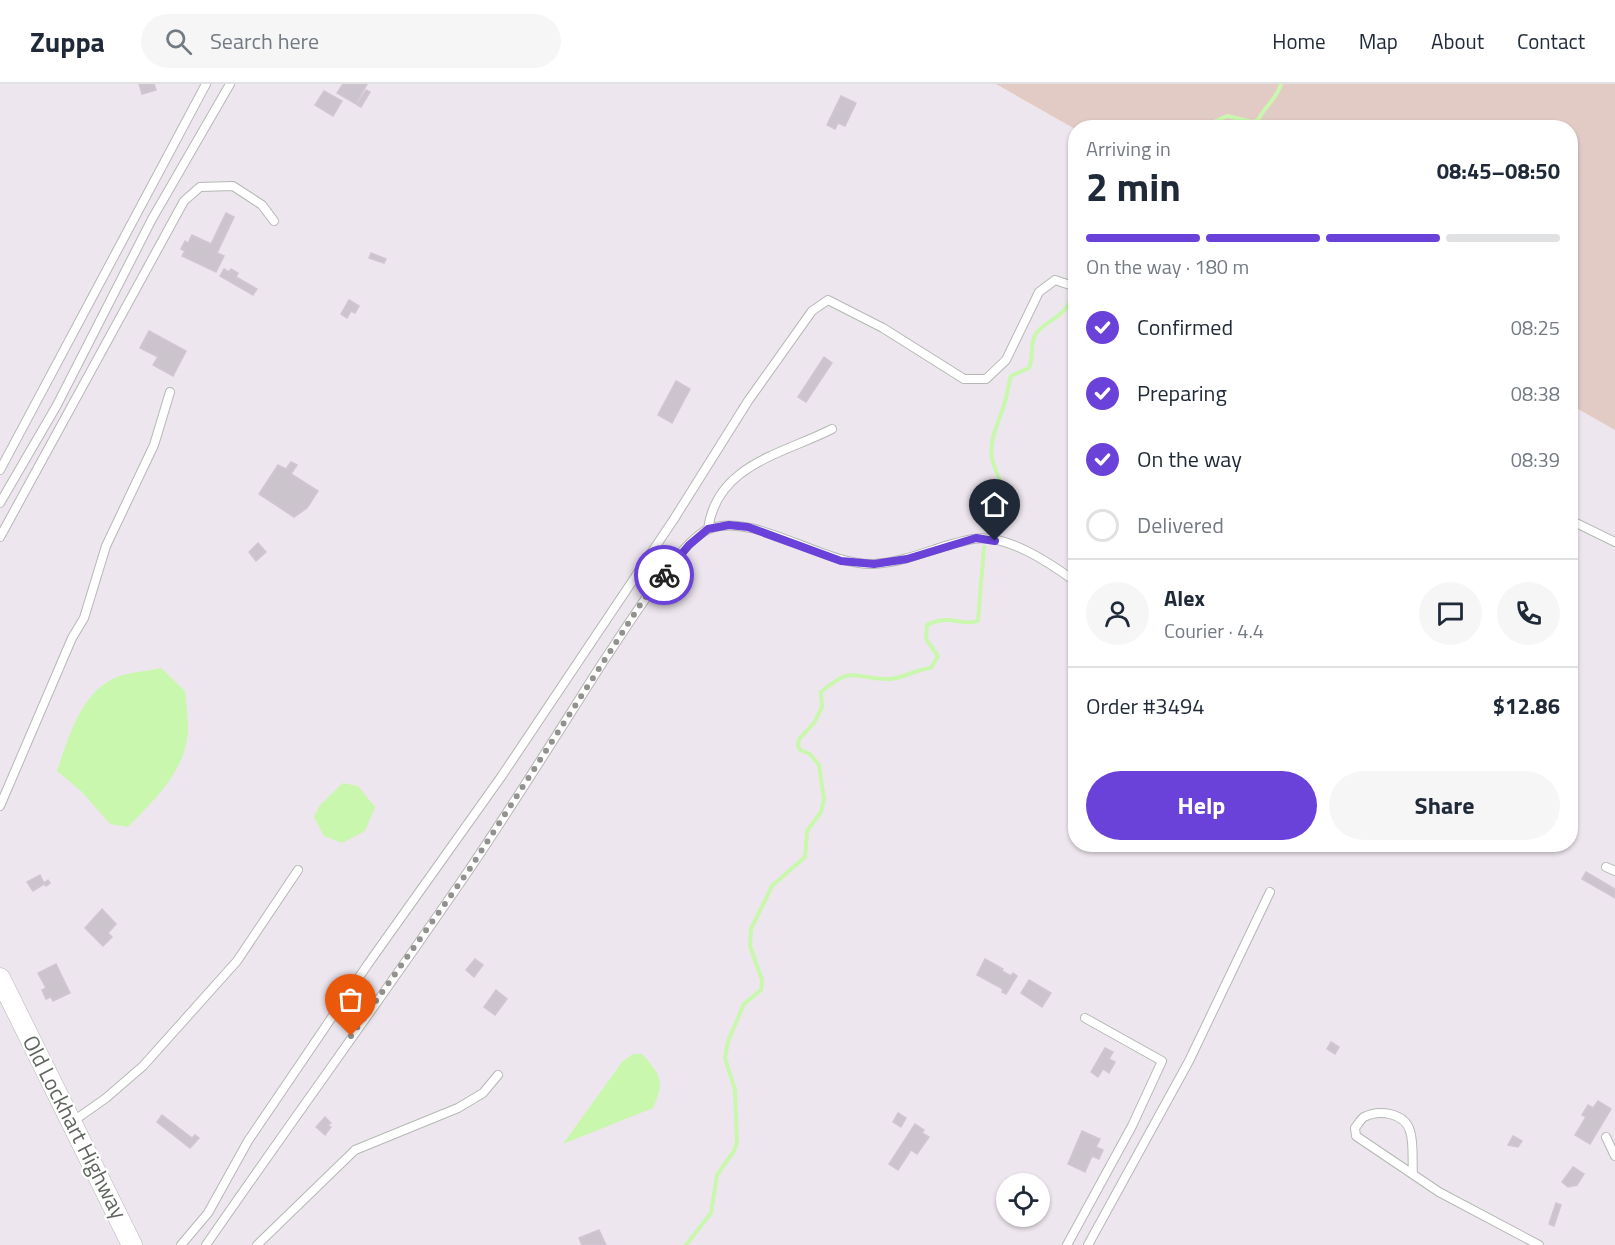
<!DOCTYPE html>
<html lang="en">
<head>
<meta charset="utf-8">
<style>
  :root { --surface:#fff; --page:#f6f6f7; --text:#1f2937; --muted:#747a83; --line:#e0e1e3; --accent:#6a41d9 }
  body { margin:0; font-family:"Titillium Web",sans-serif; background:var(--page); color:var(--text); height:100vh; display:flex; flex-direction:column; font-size:22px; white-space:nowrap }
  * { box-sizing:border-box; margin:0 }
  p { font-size:20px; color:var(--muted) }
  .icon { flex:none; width:33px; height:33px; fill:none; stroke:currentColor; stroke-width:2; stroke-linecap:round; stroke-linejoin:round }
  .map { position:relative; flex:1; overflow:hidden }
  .panel { position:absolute; left:1068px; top:36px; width:510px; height:732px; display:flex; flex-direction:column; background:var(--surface); border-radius:24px; box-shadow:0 2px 4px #0004 }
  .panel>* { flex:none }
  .tools { position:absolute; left:996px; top:1089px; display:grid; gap:12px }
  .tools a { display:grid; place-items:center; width:54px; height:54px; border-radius:50%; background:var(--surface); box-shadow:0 2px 4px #0004; font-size:30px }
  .pin { position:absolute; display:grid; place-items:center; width:51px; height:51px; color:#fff; margin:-62px -26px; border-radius:50% 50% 50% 0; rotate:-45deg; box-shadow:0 0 6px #0007 }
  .pin .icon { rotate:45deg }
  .courier { position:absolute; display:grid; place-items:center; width:60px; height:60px; margin:-30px; border:4px solid #6a41d9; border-radius:50%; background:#fff; color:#222; box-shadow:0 2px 8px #0007 }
  .summary em { font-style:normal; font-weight:700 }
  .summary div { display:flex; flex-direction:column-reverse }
  .summary { display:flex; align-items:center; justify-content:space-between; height:102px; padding:0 18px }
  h1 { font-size:39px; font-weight:700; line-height:45px }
  .bar { display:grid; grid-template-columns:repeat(4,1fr); gap:9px 6px; align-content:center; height:72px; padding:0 18px }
  .bar i { height:8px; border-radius:4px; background:var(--line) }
  .bar .active { background:var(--accent) }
  .bar p { grid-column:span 4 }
  .line { display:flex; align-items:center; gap:15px; padding:0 18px; border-top:2px solid var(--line) }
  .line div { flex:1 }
  .round { display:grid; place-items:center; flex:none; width:63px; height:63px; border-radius:32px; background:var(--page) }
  ol { padding:0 18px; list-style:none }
  li { display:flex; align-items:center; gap:18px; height:66px }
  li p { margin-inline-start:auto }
  li .icon { padding:6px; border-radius:50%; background:var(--accent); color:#fff; stroke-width:4 }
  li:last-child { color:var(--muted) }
  li i { width:33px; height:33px; border:3px solid var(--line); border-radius:50% }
  .primary-button { display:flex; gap:12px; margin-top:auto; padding:12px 18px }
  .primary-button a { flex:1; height:69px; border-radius:36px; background:var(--accent); color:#fff; font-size:24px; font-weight:700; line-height:69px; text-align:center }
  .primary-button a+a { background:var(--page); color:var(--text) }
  header { display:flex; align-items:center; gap:36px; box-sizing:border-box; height:84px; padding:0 30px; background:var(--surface); border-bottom:2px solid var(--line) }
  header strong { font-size:28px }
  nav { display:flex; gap:33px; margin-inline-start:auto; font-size:21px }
  .search { width:420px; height:54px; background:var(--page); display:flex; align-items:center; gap:15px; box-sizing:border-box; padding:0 21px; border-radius:33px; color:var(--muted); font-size:22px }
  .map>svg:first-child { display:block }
  .green { fill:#e3cbc5 }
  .water { fill:#c9f7ad }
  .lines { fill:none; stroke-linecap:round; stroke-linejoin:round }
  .stream { stroke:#c9f7ad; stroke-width:4 }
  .building { fill:#ccc4cc; stroke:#d1c5d3; stroke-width:1.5 }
  .service-casing { stroke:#b4b9b3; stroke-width:10 }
  .tertiary-casing { stroke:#b4b9b3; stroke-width:21 }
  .service { stroke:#fff; stroke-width:8 }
  .tertiary { stroke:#fff; stroke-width:20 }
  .done { stroke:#919290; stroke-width:6; stroke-dasharray:0 10.8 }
  .route { stroke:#6a41d9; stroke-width:8 }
  .labels { text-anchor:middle; stroke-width:4.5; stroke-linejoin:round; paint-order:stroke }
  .street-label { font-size:22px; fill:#5f655e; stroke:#fff }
</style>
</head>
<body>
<header>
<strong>Zuppa</strong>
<div class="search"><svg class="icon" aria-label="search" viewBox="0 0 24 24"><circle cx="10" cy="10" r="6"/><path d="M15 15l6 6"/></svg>Search here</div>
<nav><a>Home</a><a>Map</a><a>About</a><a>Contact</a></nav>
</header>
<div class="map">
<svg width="1615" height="1161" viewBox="0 0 1615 1161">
  <rect width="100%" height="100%" fill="#eee6ee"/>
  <!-- green -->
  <path class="green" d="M 996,0 L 1615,0 L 1615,346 L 1571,321 L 1570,44 L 1075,45 Z"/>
  <!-- water -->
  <g class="water">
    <path d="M 161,584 L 185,607 C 186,619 188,632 188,645 C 187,686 154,716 128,743 L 110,740 L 82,708 L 57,687 C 68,655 80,612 111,596 C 124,588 145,588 161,584 Z"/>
    <path d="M 343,699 L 358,702 L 375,723 L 365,747 L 342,759 L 324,752 L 314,733 L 320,721 Z"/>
    <path d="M 633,970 L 642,970 C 661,991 665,998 653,1024 L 563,1060 L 622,978 Z"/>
  </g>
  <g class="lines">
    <!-- stream -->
    <g class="stream">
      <path d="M 1201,44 L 1227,32 L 1253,38 L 1258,36 C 1265,22 1277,15 1281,0"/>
      <path d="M 988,445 L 990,436 L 994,433 L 1004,433 C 1014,413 995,393 992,374 C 989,356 998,340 1003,324 C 1007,314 1008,302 1011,292 L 1029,284 C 1034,272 1029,257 1038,247 C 1052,233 1061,235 1072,214"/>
      <path d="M 686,1161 L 711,1129 L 717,1091 L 734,1067 L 737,1058 L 735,1006 L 725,974 L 728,957 L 744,920 L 761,906 L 762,896 L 750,862 L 751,845 L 772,802 L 805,773 L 807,747 L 821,728 L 824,716 L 819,681 L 810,670 L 800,666 L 798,662 L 799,655 L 814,639 L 822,623 L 821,608 C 856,579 852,596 890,595 C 904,594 917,585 931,584 L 938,572 L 926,555 L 927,541 C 951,529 962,543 978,537 L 984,463"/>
    </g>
  </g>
  <!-- building -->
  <g class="building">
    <path d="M 139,0 L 154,0 L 156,6 L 142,10 Z"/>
    <path d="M 343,0 L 367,0 L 356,20 L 337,9 Z"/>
    <path d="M 366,6 L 370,8 L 361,23 L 357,21 Z"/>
    <path d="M 324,7 L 342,17 L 333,32 L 315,21 Z"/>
    <path d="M 841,12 L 856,19 L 845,42 L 838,39 L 835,45 L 827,41 Z"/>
    <path d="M 226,129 L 234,133 L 217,169 L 224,172 L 216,188 L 182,172 L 185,167 L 181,165 L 185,157 L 188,159 L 192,151 L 211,160 Z"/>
    <path d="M 371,169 L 386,175 L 384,179 L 369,174 Z"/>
    <path d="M 224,185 L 229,188 L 231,185 L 238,189 L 236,193 L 257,205 L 253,211 L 220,192 Z"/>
    <path d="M 349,216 L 359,222 L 355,229 L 351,227 L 347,234 L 341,230 Z"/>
    <path d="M 149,247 L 186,267 L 173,292 L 153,281 L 158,273 L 140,264 Z"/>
    <path d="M 824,273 L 832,279 L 806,318 L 798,313 Z"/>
    <path d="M 676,297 L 690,305 L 672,339 L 658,331 Z"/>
    <path d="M 291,378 L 297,381 L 291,390 L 318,407 L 307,424 L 294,433 L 259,410 L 278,381 L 286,385 Z"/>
    <path d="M 258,459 L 266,468 L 256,477 L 249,468 Z"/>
    <path d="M 1586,788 L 1615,805 L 1615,814 L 1582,795 Z"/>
    <path d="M 40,791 L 44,799 L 48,796 L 50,799 L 46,802 L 44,800 L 33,807 L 27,798 Z"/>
    <path d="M 102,825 L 116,840 L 108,849 L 112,853 L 103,862 L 85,844 Z"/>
    <path d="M 475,875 L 483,881 L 474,893 L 466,886 Z"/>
    <path d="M 985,875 L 1003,885 L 1002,887 L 1011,892 L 1013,889 L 1017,892 L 1006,910 L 1002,908 L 1003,905 L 977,891 Z"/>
    <path d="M 56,880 L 70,909 L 53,917 L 51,913 L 46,915 L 42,906 L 46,904 L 38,889 Z"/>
    <path d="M 1029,896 L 1051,909 L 1042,923 L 1021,909 Z"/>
    <path d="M 496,906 L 507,915 L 495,931 L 484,923 Z"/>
    <path d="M 1331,958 L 1339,963 L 1335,970 L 1327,965 Z"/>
    <path d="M 1105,964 L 1113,968 L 1109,975 L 1115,978 L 1109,989 L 1103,985 L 1098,993 L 1091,988 Z"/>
    <path d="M 1598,1017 L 1611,1025 L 1590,1060 L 1575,1051 L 1586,1033 L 1582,1031 L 1588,1021 L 1593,1024 Z"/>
    <path d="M 898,1029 L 906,1034 L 901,1043 L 893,1038 Z"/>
    <path d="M 162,1031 L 192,1054 L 195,1051 L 199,1054 L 190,1064 L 157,1038 Z"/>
    <path d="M 325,1033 L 331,1039 L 327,1041 L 331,1043 L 325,1051 L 316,1043 Z"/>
    <path d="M 915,1040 L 924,1046 L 922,1049 L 929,1053 L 917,1070 L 911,1066 L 898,1086 L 889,1080 Z"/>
    <path d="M 1082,1047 L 1100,1055 L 1096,1063 L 1103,1066 L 1099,1075 L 1092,1072 L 1085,1088 L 1068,1080 Z"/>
    <path d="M 1513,1052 L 1522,1057 L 1518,1063 L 1508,1061 Z"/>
    <path d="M 1573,1083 L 1584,1090 L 1577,1101 L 1568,1103 L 1562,1098 Z"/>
    <path d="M 1556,1119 L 1561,1121 L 1554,1142 L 1549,1140 Z"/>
    <path d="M 599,1146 L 606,1161 L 582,1161 L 579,1154 Z"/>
  </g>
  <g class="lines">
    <!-- service casing -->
    <g class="service-casing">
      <g id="service">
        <path d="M 0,386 L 206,0"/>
        <path d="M 0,419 L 57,321 L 152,135 L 230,0"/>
        <path d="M 1570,436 L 1615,458"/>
        <path d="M 708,445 C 717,380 783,370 832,345"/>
        <path d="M 0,453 L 184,117 L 200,103 L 233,102 L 262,121 L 274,137"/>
        <path d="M 0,722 L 72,554 L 84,534 L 106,462 L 154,361 L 170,308"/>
        <path d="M 1606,783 L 1615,787"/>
        <path d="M 72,1038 L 106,1014 L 143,982 L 237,877 L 298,786"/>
        <path d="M 1606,1053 L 1615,1072"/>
        <path d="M 1413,1090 C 1412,1077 1414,1059 1410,1047 C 1405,1029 1379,1025 1364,1033 C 1361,1035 1358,1040 1355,1044 L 1356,1052 L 1439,1108 L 1539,1161"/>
        <path d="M 181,1161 L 208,1129 L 248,1057 L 368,880 L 501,693 L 674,435 L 748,317 L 812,227 L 828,216 L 883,244 L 964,295 L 986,295 L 1006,276 L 1039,208 L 1055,196 L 1076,203"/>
        <path d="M 206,1161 C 293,1035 383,912 469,786 C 515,718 559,647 603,578 C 623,549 679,457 709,445 C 753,427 824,482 874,480 C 909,478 939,461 973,455 C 1006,449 1050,479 1076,498"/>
        <path d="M 257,1161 L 355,1066 L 458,1024 L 483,1009 L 498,991"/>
        <path d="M 1067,1161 L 1132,1042 L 1162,977 L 1085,934"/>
        <path d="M 1088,1161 L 1189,977 L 1270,808"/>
      </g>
    </g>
    <!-- tertiary casing -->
    <g class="tertiary-casing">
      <path id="tertiary" d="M 0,894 L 132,1161"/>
    </g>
    <!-- service -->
    <use href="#service" class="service"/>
    <!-- tertiary -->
    <use href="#tertiary" class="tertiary"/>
  </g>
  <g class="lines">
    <!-- done -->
    <path class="done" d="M 351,952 L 469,786 L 644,515 L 664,491"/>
    <!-- route -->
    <path class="route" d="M 664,491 L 689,461 L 708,445 L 729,441 L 748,443 L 841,477 L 874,480 L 907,475 L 976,454 L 995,457"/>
  </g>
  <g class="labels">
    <!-- street labels -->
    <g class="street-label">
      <text transform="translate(75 1043) rotate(63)" y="8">Old Lockhart Highway</text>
    </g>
  </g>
</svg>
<div class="tools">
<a><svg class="icon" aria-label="locate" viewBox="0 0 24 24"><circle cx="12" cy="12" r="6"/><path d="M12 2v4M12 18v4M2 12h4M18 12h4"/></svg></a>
</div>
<div class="pin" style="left:351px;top:952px;background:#ea580c"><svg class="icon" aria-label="bag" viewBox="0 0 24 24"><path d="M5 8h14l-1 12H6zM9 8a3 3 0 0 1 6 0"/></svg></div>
<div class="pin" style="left:995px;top:457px;background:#1f2937"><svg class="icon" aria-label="home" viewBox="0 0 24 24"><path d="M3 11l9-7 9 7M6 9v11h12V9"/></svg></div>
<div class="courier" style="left:664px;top:491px"><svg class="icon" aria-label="bike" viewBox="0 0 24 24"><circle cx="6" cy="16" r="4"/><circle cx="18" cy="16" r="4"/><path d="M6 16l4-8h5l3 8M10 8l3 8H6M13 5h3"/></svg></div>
<section class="panel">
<div class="summary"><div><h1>2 min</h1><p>Arriving in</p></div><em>08:45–08:50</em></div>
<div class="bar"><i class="active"></i><i class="active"></i><i class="active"></i><i></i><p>On the way · 180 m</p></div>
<ol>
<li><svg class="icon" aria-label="check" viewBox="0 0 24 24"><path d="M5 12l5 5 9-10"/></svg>Confirmed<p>08:25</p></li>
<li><svg class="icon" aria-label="check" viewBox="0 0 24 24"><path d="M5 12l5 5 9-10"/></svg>Preparing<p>08:38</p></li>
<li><svg class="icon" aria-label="check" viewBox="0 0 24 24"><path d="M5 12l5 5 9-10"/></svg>On the way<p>08:39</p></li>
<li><i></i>Delivered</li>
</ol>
<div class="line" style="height:108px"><a class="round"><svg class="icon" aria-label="person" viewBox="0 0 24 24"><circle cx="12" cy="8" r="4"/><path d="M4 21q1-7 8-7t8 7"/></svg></a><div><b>Alex</b><p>Courier · 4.4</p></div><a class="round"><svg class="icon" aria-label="chat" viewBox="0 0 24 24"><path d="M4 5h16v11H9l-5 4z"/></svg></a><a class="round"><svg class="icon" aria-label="phone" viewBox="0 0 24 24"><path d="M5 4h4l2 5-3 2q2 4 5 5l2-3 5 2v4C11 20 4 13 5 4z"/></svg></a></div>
<div class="line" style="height:78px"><div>Order #3494</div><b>$12.86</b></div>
<div class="primary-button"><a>Help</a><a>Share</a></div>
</section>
</div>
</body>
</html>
